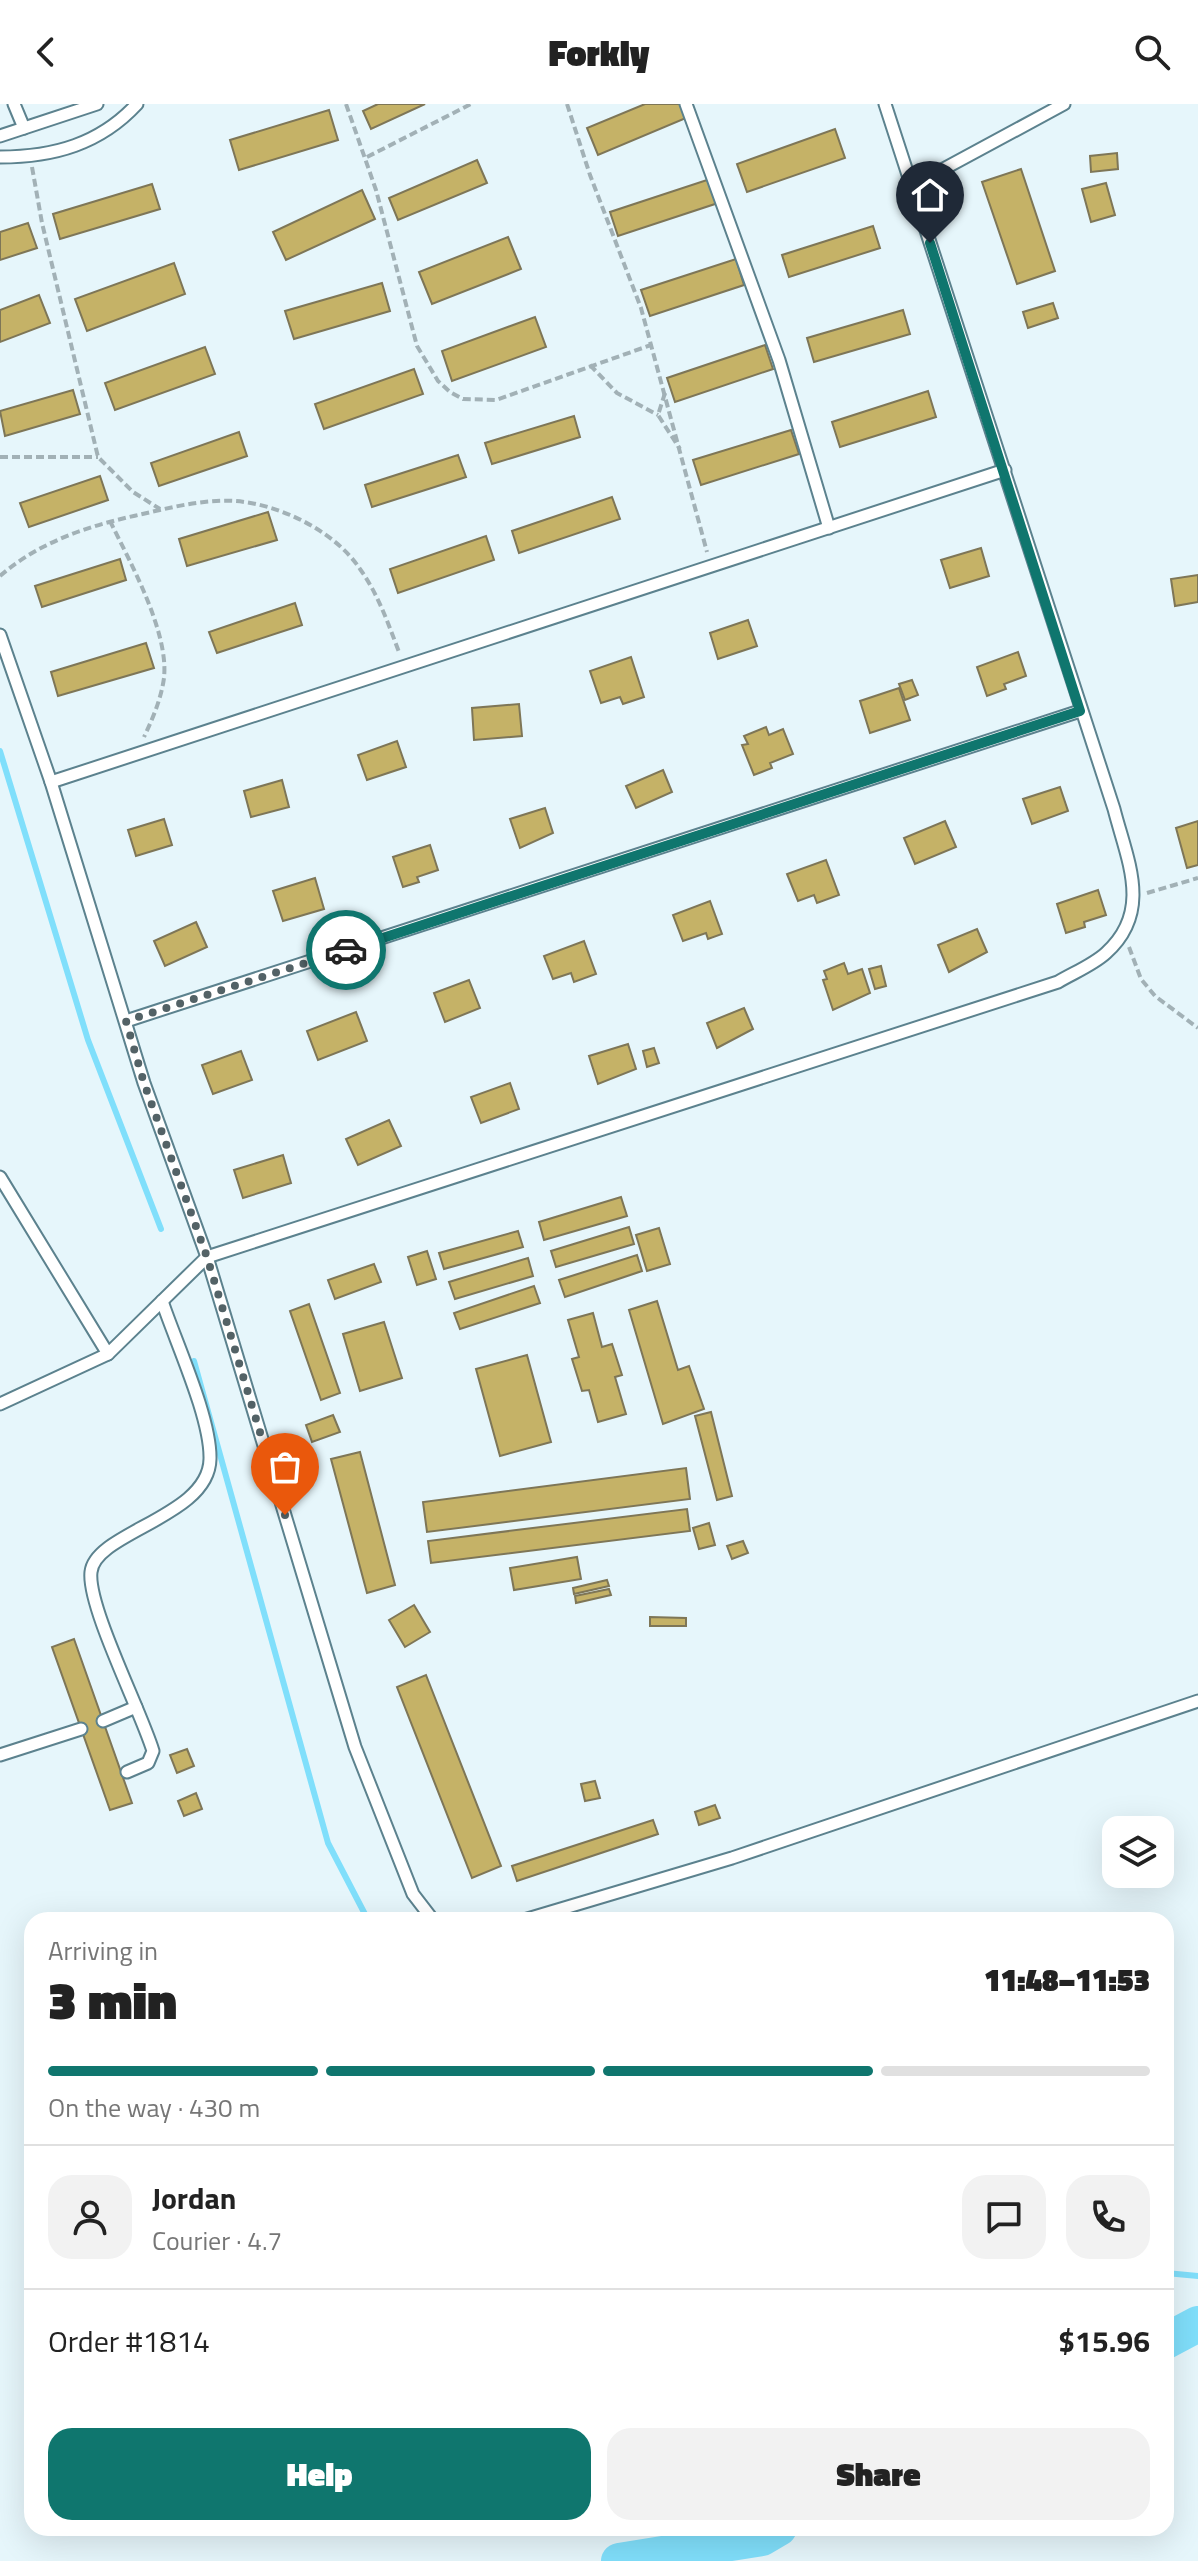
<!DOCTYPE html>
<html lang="en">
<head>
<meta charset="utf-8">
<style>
  :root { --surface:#fff; --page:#f2f2f2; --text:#222; --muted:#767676; --line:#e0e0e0; --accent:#0f766e }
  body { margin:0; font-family:"Titillium Web",sans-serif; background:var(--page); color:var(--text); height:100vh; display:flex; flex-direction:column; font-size:30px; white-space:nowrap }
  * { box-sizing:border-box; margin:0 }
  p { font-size:26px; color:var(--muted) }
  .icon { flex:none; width:44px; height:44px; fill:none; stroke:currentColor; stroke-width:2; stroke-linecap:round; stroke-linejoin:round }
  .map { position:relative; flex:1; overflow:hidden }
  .side { position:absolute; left:24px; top:1808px; width:1150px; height:624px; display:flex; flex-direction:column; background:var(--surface); border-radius:24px; box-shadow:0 8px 32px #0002 }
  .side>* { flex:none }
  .buttons { position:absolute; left:1102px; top:1712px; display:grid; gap:16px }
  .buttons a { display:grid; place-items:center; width:72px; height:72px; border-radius:16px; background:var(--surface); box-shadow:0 8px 32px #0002; font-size:40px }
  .pin { position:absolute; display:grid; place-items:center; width:68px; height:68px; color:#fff; margin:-82px -34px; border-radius:50% 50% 50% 0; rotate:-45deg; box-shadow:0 0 8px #0007 }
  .pin .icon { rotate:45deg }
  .courier { position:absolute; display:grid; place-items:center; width:80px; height:80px; margin:-40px; border:6px solid #0f766e; border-radius:50%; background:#fff; color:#222; box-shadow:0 2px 10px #0007 }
  .headline em { font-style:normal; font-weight:800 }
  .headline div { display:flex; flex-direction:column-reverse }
  .headline { display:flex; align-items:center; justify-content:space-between; height:136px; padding:0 24px }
  h1 { font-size:52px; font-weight:800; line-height:60px }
  .bar { display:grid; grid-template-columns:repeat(4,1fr); gap:12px 8px; align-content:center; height:96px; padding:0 24px }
  .bar i { height:10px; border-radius:6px; background:var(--line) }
  .bar .active { background:var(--accent) }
  .bar p { grid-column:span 4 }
  .line { display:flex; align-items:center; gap:20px; padding:0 24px; border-top:2px solid var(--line) }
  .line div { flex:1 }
  .round { display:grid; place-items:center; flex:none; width:84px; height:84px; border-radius:24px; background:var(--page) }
  .cta { display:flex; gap:16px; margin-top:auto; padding:16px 24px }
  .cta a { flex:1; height:92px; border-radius:24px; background:var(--accent); color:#fff; font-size:32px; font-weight:800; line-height:92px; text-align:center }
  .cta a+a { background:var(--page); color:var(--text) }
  header { display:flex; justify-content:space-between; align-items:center; height:104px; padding:0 24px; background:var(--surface); font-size:36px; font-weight:800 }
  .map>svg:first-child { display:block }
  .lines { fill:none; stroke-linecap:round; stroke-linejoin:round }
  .stream { stroke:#80dffb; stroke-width:6 }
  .river { stroke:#80dffb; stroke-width:36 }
  .building { fill:#c5b267; stroke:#7e7657; stroke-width:2 }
  .service-casing { stroke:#5c828e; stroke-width:15 }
  .path { stroke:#a2b1b6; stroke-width:4; stroke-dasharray:8 4; stroke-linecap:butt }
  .service { stroke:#fff; stroke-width:11 }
  .done { stroke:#536266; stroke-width:8; stroke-dasharray:0 14.4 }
  .route { stroke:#0f766e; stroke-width:10 }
</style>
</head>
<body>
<header><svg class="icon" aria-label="back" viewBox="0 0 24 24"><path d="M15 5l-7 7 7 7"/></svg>Forkly<svg class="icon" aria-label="search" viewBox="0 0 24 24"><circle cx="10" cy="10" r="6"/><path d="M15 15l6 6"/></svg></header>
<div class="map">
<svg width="1198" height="2457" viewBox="0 0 1198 2457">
  <rect width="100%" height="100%" fill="#e6f6fb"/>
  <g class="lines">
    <!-- stream -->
    <g class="stream">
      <path d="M 0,647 L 88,936 L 161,1125"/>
      <path d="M 194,1257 L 328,1739 L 368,1816"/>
      <path d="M 1166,2169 L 1198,2172"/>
    </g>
    <!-- river -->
    <g class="river">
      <path d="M 1166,2237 L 1198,2220"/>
      <path d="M 619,2457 L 762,2434 L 779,2424"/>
    </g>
  </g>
  <!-- building -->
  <g class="building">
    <path d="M 378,0 L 425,0 L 371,25 L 363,7 Z"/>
    <path d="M 645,0 L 680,0 L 686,14 L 598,51 L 587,24 Z"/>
    <path d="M 329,6 L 338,36 L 239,66 L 230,36 Z"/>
    <path d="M 835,25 L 845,54 L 747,88 L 737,60 Z"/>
    <path d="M 1117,49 L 1118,65 L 1091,68 L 1090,52 Z"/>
    <path d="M 477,56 L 487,79 L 398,116 L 389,94 Z"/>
    <path d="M 1021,65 L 1055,167 L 1017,180 L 982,78 Z"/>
    <path d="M 710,75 L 718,99 L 618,132 L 610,108 Z"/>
    <path d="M 1106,79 L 1115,111 L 1091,118 L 1082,85 Z"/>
    <path d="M 152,80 L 160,105 L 60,135 L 53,110 Z"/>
    <path d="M 362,86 L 375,115 L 286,156 L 273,128 Z"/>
    <path d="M 28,119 L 37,144 L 0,156 L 0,128 Z"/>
    <path d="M 873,122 L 880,144 L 789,173 L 782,151 Z"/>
    <path d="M 508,133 L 521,165 L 432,200 L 419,168 Z"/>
    <path d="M 736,155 L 744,181 L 650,212 L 641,186 Z"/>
    <path d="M 174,159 L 185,190 L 87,227 L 75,195 Z"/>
    <path d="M 382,179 L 390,207 L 294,235 L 285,207 Z"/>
    <path d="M 39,191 L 50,219 L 0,238 L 0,206 Z"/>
    <path d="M 1053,199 L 1058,214 L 1028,224 L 1023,208 Z"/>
    <path d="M 903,206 L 910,230 L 814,258 L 807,234 Z"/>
    <path d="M 535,213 L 546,243 L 452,277 L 442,247 Z"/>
    <path d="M 765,241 L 773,265 L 675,298 L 667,274 Z"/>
    <path d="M 205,243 L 215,270 L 115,306 L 105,279 Z"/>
    <path d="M 414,265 L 423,290 L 324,325 L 315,300 Z"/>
    <path d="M 73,286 L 80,310 L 5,332 L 0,307 Z"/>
    <path d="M 928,287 L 936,313 L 840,343 L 832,318 Z"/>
    <path d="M 574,312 L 580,333 L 492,360 L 485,339 Z"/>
    <path d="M 791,326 L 799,350 L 701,381 L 693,356 Z"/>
    <path d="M 239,328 L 247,352 L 159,382 L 151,359 Z"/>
    <path d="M 458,351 L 466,373 L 372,403 L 365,381 Z"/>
    <path d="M 100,372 L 108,396 L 29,423 L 20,399 Z"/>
    <path d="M 612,393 L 620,415 L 519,449 L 512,427 Z"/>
    <path d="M 268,408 L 277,436 L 187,462 L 179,435 Z"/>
    <path d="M 486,432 L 494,456 L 398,489 L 390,465 Z"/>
    <path d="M 981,444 L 989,472 L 950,484 L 941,456 Z"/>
    <path d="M 120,455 L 126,476 L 42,503 L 35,482 Z"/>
    <path d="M 1198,471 L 1198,498 L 1175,502 L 1171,475 Z"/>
    <path d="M 295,499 L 302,521 L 217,549 L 209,528 Z"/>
    <path d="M 748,516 L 757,542 L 718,555 L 710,529 Z"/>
    <path d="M 146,539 L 154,564 L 58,592 L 51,568 Z"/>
    <path d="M 1018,548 L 1026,572 L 1004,580 L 1006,585 L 987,592 L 977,563 Z"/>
    <path d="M 631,553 L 644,593 L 623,600 L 620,593 L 601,599 L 590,567 Z"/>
    <path d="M 912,576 L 918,591 L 905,596 L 899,580 Z"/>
    <path d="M 899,584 L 910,616 L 870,629 L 860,597 Z"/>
    <path d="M 519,600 L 522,632 L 474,636 L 472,604 Z"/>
    <path d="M 766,623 L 769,631 L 783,625 L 793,650 L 770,659 L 772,664 L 754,671 L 742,641 L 748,640 L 744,632 Z"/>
    <path d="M 397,637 L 406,663 L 367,676 L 358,651 Z"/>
    <path d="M 663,666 L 672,688 L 636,704 L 626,682 Z"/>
    <path d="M 282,676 L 289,703 L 251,713 L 244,687 Z"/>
    <path d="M 1060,683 L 1068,707 L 1032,720 L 1023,695 Z"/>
    <path d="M 545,704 L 553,729 L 520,744 L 510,715 Z"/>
    <path d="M 164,715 L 172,741 L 136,752 L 128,726 Z"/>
    <path d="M 945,717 L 956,743 L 915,760 L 904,734 Z"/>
    <path d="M 1198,717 L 1198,761 L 1187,764 L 1176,724 Z"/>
    <path d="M 430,741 L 438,766 L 417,773 L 419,778 L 403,783 L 393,753 Z"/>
    <path d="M 826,756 L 839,791 L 817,799 L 814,791 L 798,797 L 787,770 Z"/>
    <path d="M 315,774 L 324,805 L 283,817 L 273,787 Z"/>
    <path d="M 1098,786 L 1106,811 L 1084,818 L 1085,823 L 1066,829 L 1057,800 Z"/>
    <path d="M 710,797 L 722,830 L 708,835 L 706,829 L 683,837 L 673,811 Z"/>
    <path d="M 196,818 L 207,843 L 165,862 L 154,837 Z"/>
    <path d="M 977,825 L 987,848 L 949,868 L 938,841 Z"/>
    <path d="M 584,837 L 596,870 L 574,878 L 571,869 L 553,875 L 544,852 Z"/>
    <path d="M 844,859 L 848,870 L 862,865 L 870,889 L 833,906 L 823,876 L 827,875 L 824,867 Z"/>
    <path d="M 881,862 L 886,882 L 875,885 L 869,865 Z"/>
    <path d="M 469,876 L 480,904 L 445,918 L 434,889 Z"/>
    <path d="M 744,904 L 753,925 L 717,944 L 707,919 Z"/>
    <path d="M 356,908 L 367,937 L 318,956 L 307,927 Z"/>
    <path d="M 628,940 L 636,965 L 598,980 L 589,952 Z"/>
    <path d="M 654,944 L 659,959 L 647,963 L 643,947 Z"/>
    <path d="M 241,947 L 252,976 L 213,990 L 202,961 Z"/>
    <path d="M 510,979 L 519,1005 L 481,1019 L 471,993 Z"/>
    <path d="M 389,1016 L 401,1042 L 358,1061 L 346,1035 Z"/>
    <path d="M 283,1051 L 291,1079 L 243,1094 L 234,1066 Z"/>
    <path d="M 621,1093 L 627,1112 L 544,1136 L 539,1118 Z"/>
    <path d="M 629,1123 L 634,1140 L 556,1163 L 551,1147 Z"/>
    <path d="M 659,1124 L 670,1160 L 647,1167 L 636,1131 Z"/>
    <path d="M 518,1127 L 523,1143 L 444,1165 L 439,1149 Z"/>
    <path d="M 427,1147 L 436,1175 L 417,1181 L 408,1153 Z"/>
    <path d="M 637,1151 L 642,1167 L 565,1193 L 559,1176 Z"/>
    <path d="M 528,1154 L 533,1172 L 455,1195 L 449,1178 Z"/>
    <path d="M 374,1160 L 381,1178 L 335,1195 L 328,1176 Z"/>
    <path d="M 534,1182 L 540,1199 L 460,1225 L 454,1209 Z"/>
    <path d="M 657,1197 L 678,1266 L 689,1262 L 704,1305 L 663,1320 L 629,1206 Z"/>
    <path d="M 309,1200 L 340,1289 L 321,1296 L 290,1207 Z"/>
    <path d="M 593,1209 L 602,1243 L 612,1240 L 622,1271 L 615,1273 L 626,1310 L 598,1318 L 589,1286 L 582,1287 L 572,1255 L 579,1253 L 568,1216 Z"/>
    <path d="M 384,1218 L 402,1274 L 360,1287 L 343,1230 Z"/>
    <path d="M 527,1251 L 551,1338 L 500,1352 L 476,1265 Z"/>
    <path d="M 711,1308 L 732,1392 L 717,1396 L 695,1312 Z"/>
    <path d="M 333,1311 L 340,1328 L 312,1338 L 306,1321 Z"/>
    <path d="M 360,1348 L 395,1481 L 367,1489 L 331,1355 Z"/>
    <path d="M 686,1364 L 690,1395 L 427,1428 L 423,1398 Z"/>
    <path d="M 687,1405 L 690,1427 L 431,1459 L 428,1437 Z"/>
    <path d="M 709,1419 L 715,1441 L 699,1445 L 693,1424 Z"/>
    <path d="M 743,1437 L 748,1449 L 732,1455 L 727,1442 Z"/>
    <path d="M 577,1453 L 581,1475 L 514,1486 L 510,1464 Z"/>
    <path d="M 607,1476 L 609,1482 L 574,1490 L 573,1484 Z"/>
    <path d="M 609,1485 L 611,1491 L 576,1499 L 575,1492 Z"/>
    <path d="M 414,1501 L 430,1528 L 405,1543 L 389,1516 Z"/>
    <path d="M 650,1513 L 686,1514 L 686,1522 L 650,1522 Z"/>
    <path d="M 74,1535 L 132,1699 L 110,1706 L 52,1543 Z"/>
    <path d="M 426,1571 L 501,1762 L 472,1774 L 397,1583 Z"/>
    <path d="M 187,1645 L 194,1662 L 177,1669 L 170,1651 Z"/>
    <path d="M 595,1677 L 600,1694 L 585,1697 L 581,1680 Z"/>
    <path d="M 196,1689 L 202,1705 L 184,1712 L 178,1697 Z"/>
    <path d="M 715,1701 L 720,1714 L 699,1721 L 695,1708 Z"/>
    <path d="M 653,1716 L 658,1730 L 517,1777 L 512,1762 Z"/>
  </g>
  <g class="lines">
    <!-- service casing -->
    <g class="service-casing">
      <g id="service">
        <path d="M 14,0 L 24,24"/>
        <path d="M 686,0 L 779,256 L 829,424"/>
        <path d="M 0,32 L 97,0"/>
        <path d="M 0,53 C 54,53 100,40 137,0"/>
        <path d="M 912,82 L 1064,0"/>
        <path d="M 0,531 L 51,678 L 144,979 L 207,1153 L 355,1643 L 413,1790 L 433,1816"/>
        <path d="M 51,678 L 1005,366"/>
        <path d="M 126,917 L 1080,607"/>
        <path d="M 0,1073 L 108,1250"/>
        <path d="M 0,1300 L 108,1250 L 207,1153 L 1058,878 C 1073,869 1093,861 1106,849 C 1153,807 1127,756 1114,705 L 885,0"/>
        <path d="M 103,1617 L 136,1603"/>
        <path d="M 0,1651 L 81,1625"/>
        <path d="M 127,1668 L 148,1659 L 153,1647 C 141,1607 87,1502 91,1468 C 95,1428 209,1413 210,1355 C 211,1314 176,1239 162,1197"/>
        <path d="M 524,1816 L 732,1754 L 1198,1597"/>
      </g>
    </g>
    <!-- path -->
    <g class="path">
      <path d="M 346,0 L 376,86 L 417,242 L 438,277 L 450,288 L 463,295 L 496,296 L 651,241"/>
      <path d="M 567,0 L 590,71 L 641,204 L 707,448"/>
      <path d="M 367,53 L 471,0"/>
      <path d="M 32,63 L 42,119 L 98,353 L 133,388 L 160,405"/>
      <path d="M 590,261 L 617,289 L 658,311"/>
      <path d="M 665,289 L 658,311 L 680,345"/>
      <path d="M 0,353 L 98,353"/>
      <path d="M 110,417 C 130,458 169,528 164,574 C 161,595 153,614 144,633"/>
      <path d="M 0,472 C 39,438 88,422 138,411 C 169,404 202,395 235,397 C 279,400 335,427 360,465 C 378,490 388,519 399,548"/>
      <path d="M 1147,789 L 1198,774"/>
      <path d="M 1129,843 L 1141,875 L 1155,892 L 1198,924"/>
    </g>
    <!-- service -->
    <use href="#service" class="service"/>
  </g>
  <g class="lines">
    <!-- done -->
    <path class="done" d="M 285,1411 L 207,1153 L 144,979 L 126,917 L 346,846"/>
    <!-- route -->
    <path class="route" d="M 346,846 L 1080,607 L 930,139"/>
  </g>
</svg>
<div class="buttons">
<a><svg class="icon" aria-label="layers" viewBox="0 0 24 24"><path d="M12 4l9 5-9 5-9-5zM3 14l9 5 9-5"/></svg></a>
</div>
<div class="pin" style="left:285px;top:1411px;background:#ea580c"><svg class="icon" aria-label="bag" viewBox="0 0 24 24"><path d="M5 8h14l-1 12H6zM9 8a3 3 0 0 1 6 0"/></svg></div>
<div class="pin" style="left:930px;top:139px;background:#1f2937"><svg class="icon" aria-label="home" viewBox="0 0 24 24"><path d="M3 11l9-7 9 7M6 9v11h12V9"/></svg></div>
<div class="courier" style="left:346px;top:846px"><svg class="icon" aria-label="car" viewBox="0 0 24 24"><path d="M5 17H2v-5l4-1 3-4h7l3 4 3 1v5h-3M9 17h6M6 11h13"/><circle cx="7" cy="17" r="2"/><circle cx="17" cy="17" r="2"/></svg></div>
<section class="side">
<div class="headline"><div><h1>3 min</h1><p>Arriving in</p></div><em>11:48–11:53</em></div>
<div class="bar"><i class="active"></i><i class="active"></i><i class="active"></i><i></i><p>On the way · 430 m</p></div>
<div class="line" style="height:144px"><a class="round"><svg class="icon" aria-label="person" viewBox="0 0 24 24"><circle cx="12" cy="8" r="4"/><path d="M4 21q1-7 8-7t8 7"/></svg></a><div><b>Jordan</b><p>Courier · 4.7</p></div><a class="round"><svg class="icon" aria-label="chat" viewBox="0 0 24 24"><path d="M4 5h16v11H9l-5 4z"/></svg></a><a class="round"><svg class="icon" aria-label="phone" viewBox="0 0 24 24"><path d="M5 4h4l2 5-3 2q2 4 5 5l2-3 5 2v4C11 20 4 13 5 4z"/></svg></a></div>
<div class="line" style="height:104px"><div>Order #1814</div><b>$15.96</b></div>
<div class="cta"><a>Help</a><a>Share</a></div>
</section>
</div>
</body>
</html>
